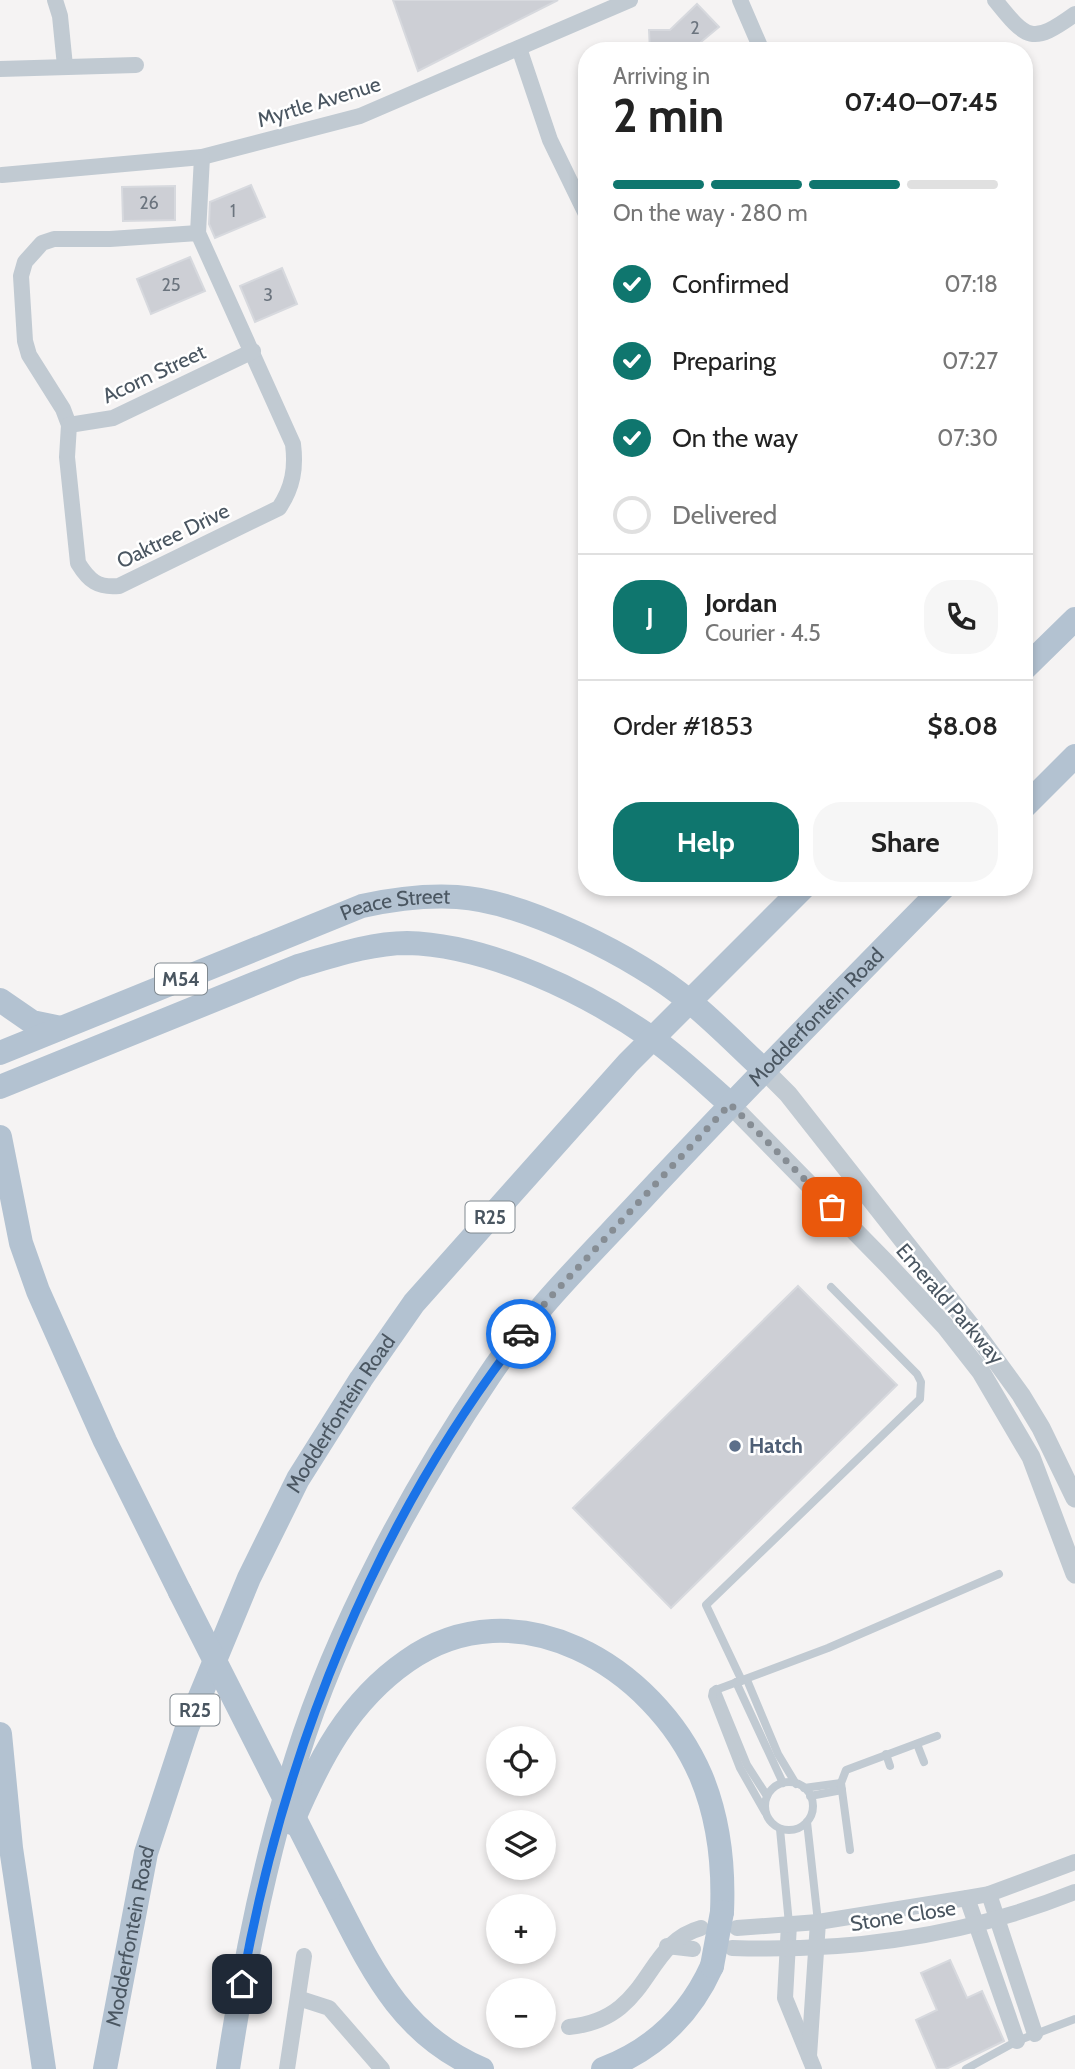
<!DOCTYPE html>
<html lang="en">
<head>
<meta charset="utf-8">
<style>
  :root { --surface:#fff; --page:#f6f6f6; --text:#222; --muted:#767676; --line:#e0e0e0; --accent:#0f766e }
  body { margin:0; font-family:Cabin,sans-serif; background:var(--page); color:var(--text); height:100vh; display:flex; flex-direction:column; font-size:26px; white-space:nowrap }
  * { box-sizing:border-box; margin:0 }
  p { font-size:23px; color:var(--muted) }
  .icon { flex:none; width:38px; height:38px; fill:none; stroke:currentColor; stroke-width:2; stroke-linecap:round; stroke-linejoin:round }
  .map { position:relative; flex:1; overflow:hidden }
  .drawer { position:absolute; left:578px; top:42px; width:455px; height:854px; display:flex; flex-direction:column; background:var(--surface); border-radius:28px; box-shadow:0 4px 10px #0003 }
  .drawer>* { flex:none }
  .fabs { position:absolute; left:486px; top:1726px; display:grid; gap:14px }
  .fabs a { display:grid; place-items:center; width:70px; height:70px; border-radius:50%; background:var(--surface); box-shadow:0 4px 10px #0003; font-size:35px }
  .pin { position:absolute; display:grid; place-items:center; width:60px; height:60px; color:#fff; margin:-30px; border-radius:14px; box-shadow:0 4px 10px #0006 }
  .courier { position:absolute; display:grid; place-items:center; width:70px; height:70px; margin:-35px; border:5px solid #1a73e8; border-radius:50%; background:#fff; color:#222; box-shadow:0 2px 9px #0007 }
  .summary em { font-style:normal; font-weight:700 }
  .summary div { display:flex; flex-direction:column-reverse }
  .summary { display:flex; align-items:center; justify-content:space-between; height:119px; padding:0 35px }
  h1 { font-size:46px; font-weight:700; line-height:52px }
  .bar { display:grid; grid-template-columns:repeat(4,1fr); gap:10px 7px; align-content:center; height:84px; padding:0 35px }
  .bar i { height:9px; border-radius:5px; background:var(--line) }
  .bar .current { background:var(--accent) }
  .bar p { grid-column:span 4 }
  .line { display:flex; align-items:center; gap:18px; padding:0 35px; border-top:2px solid var(--line) }
  .line div { flex:1 }
  .round { display:grid; place-items:center; flex:none; width:74px; height:74px; border-radius:28px; background:var(--page) }
  ol { padding:0 35px; list-style:none }
  li { display:flex; align-items:center; gap:21px; height:77px }
  li p { margin-inline-start:auto }
  li .icon { padding:7px; border-radius:50%; background:var(--accent); color:#fff; stroke-width:4 }
  li:last-child { color:var(--muted) }
  li i { width:38px; height:38px; border:4px solid var(--line); border-radius:50% }
  .action { display:flex; gap:14px; margin-top:auto; padding:14px 35px }
  .action a { flex:1; height:80px; border-radius:28px; background:var(--accent); color:#fff; font-size:28px; font-weight:700; line-height:80px; text-align:center }
  .action a+a { background:var(--page); color:var(--text) }
  .map>svg:first-child { display:block }
  .building { fill:#cdcfd5; stroke:#d7d9de; stroke-width:2 }
  .lines { fill:none; stroke-linecap:round; stroke-linejoin:round }
  .service { stroke:#c1cad2; stroke-width:8 }
  .minor { stroke:#c1cad2; stroke-width:16 }
  .tertiary { stroke:#c1cad2; stroke-width:19 }
  .primary { stroke:#b3c2d1; stroke-width:24 }
  .primary-bridge { stroke:#b3c2d1; stroke-width:24 }
  .done { stroke:#868d94; stroke-width:7; stroke-dasharray:0 12.6 }
  .route { stroke:#1a73e8; stroke-width:9 }
  .service-dot { fill:#5c6f8a; stroke:#fff; stroke-width:2.5 }
  .labels { text-anchor:middle; stroke-width:5; stroke-linejoin:round; paint-order:stroke }
  .number-label { font-size:18px; fill:#6b747e }
  .shield { fill:#fff; stroke:#808990; stroke-width:2 }
  .shield-label { font-size:19px; font-weight:bold; fill:#4a5661 }
  .street-label { font-size:21px; fill:#4a5661; stroke:#fff }
  .service-label { font-size:21px; font-weight:bold; fill:#4e5e75; stroke:#fff; text-anchor:start }
</style>
</head>
<body>
<div class="map">
<svg width="1075" height="2069" viewBox="0 0 1075 2069">
  <rect width="100%" height="100%" fill="#f5f3f3"/>
  <!-- building -->
  <g class="building">
    <path d="M 393,0 L 558,0 L 418,71 Z"/>
    <path d="M 697,4 L 719,27 L 690,51 L 650,51 L 649,30 L 670,30 Z"/>
    <path d="M 251,185 L 265,217 L 215,238 L 209,224 L 210,202 Z"/>
    <path d="M 175,186 L 175,220 L 123,221 L 122,187 Z"/>
    <path d="M 190,257 L 205,291 L 151,314 L 137,279 Z"/>
    <path d="M 282,268 L 297,304 L 255,322 L 240,286 Z"/>
    <path d="M 798,1286 L 897,1385 L 671,1608 L 573,1508 Z"/>
    <path d="M 950,1960 L 967,1998 L 982,1991 L 1004,2041 L 946,2069 L 937,2069 L 916,2020 L 937,2010 L 921,1973 Z"/>
  </g>
  <g class="lines">
    <!-- service -->
    <g class="service">
      <path d="M 747,1680 L 778,1754 L 796,1784"/>
      <path d="M 742,1681 L 706,1605 L 920,1399 L 921,1382 L 917,1374 L 831,1287"/>
      <path d="M 736,1682 L 783,1783"/>
      <path d="M 716,1689 L 747,1765 L 767,1796"/>
      <path d="M 917,1744 L 924,1762"/>
      <path d="M 886,1754 L 890,1766"/>
      <circle cx="789" cy="1806" r="24"/>
      <path d="M 804,1788 L 841,1783"/>
      <path d="M 810,1796 L 842,1790"/>
      <path d="M 765,1812 L 740,1768 L 712,1696 L 713,1691 L 828,1648 L 999,1574"/>
      <path d="M 807,1822 L 818,1922"/>
      <path d="M 780,1829 L 789,1924"/>
      <path d="M 850,1850 L 841,1783 L 846,1770 L 937,1736"/>
      <path d="M 966,2069 L 1017,2041 L 1075,2019"/>
    </g>
    <!-- minor -->
    <g class="minor">
      <path d="M 55,0 L 60,16 L 65,66"/>
      <path d="M 740,0 L 762,51"/>
      <path d="M 995,0 C 1027,40 1032,45 1075,14"/>
      <path d="M 519,48 L 550,140 L 586,214"/>
      <path d="M 0,69 L 136,65"/>
      <path d="M 2,175 L 202,157 L 360,116 L 630,0"/>
      <path d="M 198,233 L 110,239 L 54,239 L 42,243 L 25,262 L 21,276 L 25,341 L 29,355 L 63,409 L 69,425 L 67,457 L 78,563 C 89,581 98,588 119,586 L 279,508 C 293,487 296,468 293,444 L 198,233 L 202,157"/>
      <path d="M 69,425 L 113,418 L 253,351"/>
      <path d="M 989,1894 L 1035,2034"/>
      <path d="M 967,1898 L 1017,2041"/>
      <path d="M 789,1924 L 785,1998 L 814,2069"/>
      <path d="M 737,1928 L 818,1922 L 967,1898 L 989,1894 L 1075,1862"/>
      <path d="M 667,1946 L 693,1949"/>
      <path d="M 732,1948 C 850,1952 966,1936 1075,1892"/>
      <path d="M 298,1998 L 329,2008 L 382,2069"/>
      <path d="M 569,2027 C 652,2019 642,1944 701,1928"/>
      <path d="M 809,2056 L 818,1922"/>
      <path d="M 287,2069 L 304,1956"/>
    </g>
    <!-- tertiary -->
    <g class="tertiary">
      <path d="M 764,1070 L 788,1094 L 973,1329 L 1021,1395 L 1041,1428 L 1075,1498"/>
      <path d="M 730,1104 L 889,1266 L 945,1326 L 981,1372 L 1031,1457 L 1075,1574"/>
    </g>
    <!-- primary -->
    <g class="primary">
      <path d="M 1024,669 L 1075,619"/>
      <path d="M 1024,807 L 1075,756"/>
      <path d="M 0,1000 L 32,1022 L 61,1028"/>
      <path id="s1" d="M 0,1053 L 362,906 C 394,899 424,895 457,897 C 524,901 638,958 689,1001 C 715,1022 739,1047 764,1070"/>
      <path d="M 0,1087 L 298,966 C 333,956 371,943 407,943 C 489,945 586,992 653,1039 C 680,1058 705,1082 730,1104"/>
      <path d="M 0,1137 L 21,1243 L 38,1291 L 105,1441 L 180,1592"/>
      <path d="M 0,1734 L 11,1848 L 44,2069"/>
      <path d="M 292,1823 C 319,1760 348,1702 407,1661 C 516,1584 654,1666 701,1776 C 719,1819 724,1866 722,1912"/>
      <path d="M 330,1888 C 369,1963 398,2034 482,2069"/>
      <path id="s2" d="M 105,2069 L 146,1853 L 187,1728 L 249,1578 L 298,1479 L 361,1379 L 414,1303 L 628,1063 L 804,887"/>
      <path id="s3" d="M 228,2069 C 244,1963 265,1859 297,1757 C 338,1626 412,1490 489,1376 C 532,1311 589,1256 642,1199 C 741,1093 842,990 944,887"/>
      <path d="M 603,2069 C 653,2050 690,2015 712,1966"/>
    </g>
    <!-- primary-bridge -->
    <g class="primary-bridge">
      <path d="M 180,1592 L 330,1888"/>
      <path d="M 712,1966 L 722,1912"/>
    </g>
  </g>
  <g class="lines">
    <!-- done -->
    <path class="done" d="M 521,1334 L 546,1302 L 730,1104 L 832,1207"/>
    <!-- route -->
    <path class="route" d="M 242,1984 C 284,1750 375,1522 521,1334"/>
  </g>
  <!-- markers -->
  <circle class="service-dot" cx="735" cy="1446" r="7"/>
  <g class="labels">
    <!-- number labels -->
    <g class="number-label">
      <text x="695" y="34">2</text>
      <text x="149" y="209">26</text>
      <text x="233" y="217">1</text>
      <text x="171" y="291">25</text>
      <text x="268" y="301">3</text>
    </g>
    <!-- shield labels -->
    <g class="shield">
      <rect x="155" y="963.5" width="52" height="31" rx="5"/>
      <rect x="465.5" y="1201.5" width="49" height="31" rx="5"/>
      <rect x="170.5" y="1694.5" width="49" height="31" rx="5"/>
    </g>
    <g class="shield-label">
      <text x="181" y="986">M54</text>
      <text x="490" y="1224">R25</text>
      <text x="195" y="1717">R25</text>
    </g>
    <!-- street labels -->
    <g class="street-label">
      <text transform="translate(319 102) rotate(-17)" y="7">Myrtle Avenue</text>
      <text transform="translate(154 374) rotate(-25)" y="7">Acorn Street</text>
      <text transform="translate(173 536) rotate(-26)" y="7">Oaktree Drive</text>
      <text dy="7" stroke="none"><textPath href="#s1" startOffset="424">Peace Street</textPath></text>
      <text dy="7" stroke="none"><textPath href="#s3" startOffset="1234">Modderfontein Road</textPath></text>
      <text transform="translate(950 1304) rotate(49)" y="7">Emerald Parkway</text>
      <text dy="7" stroke="none"><textPath href="#s2" startOffset="702">Modderfontein Road</textPath></text>
      <text transform="translate(903 1916) rotate(-9)" y="7">Stone Close</text>
      <text dy="7" stroke="none"><textPath href="#s2" startOffset="135">Modderfontein Road</textPath></text>
    </g>
    <!-- service labels -->
    <g class="service-label">
      <text x="749" y="1453">Hatch</text>
    </g>
  </g>
</svg>
<div class="fabs">
<a><svg class="icon" aria-label="locate" viewBox="0 0 24 24"><circle cx="12" cy="12" r="6"/><path d="M12 2v4M12 18v4M2 12h4M18 12h4"/></svg></a>
<a><svg class="icon" aria-label="layers" viewBox="0 0 24 24"><path d="M12 4l9 5-9 5-9-5zM3 14l9 5 9-5"/></svg></a>
<a>+</a>
<a>−</a>
</div>
<div class="pin" style="left:832px;top:1207px;background:#ea580c"><svg class="icon" aria-label="bag" viewBox="0 0 24 24"><path d="M5 8h14l-1 12H6zM9 8a3 3 0 0 1 6 0"/></svg></div>
<div class="pin" style="left:242px;top:1984px;background:#1f2937"><svg class="icon" aria-label="home" viewBox="0 0 24 24"><path d="M3 11l9-7 9 7M6 9v11h12V9"/></svg></div>
<div class="courier" style="left:521px;top:1334px"><svg class="icon" aria-label="car" viewBox="0 0 24 24"><path d="M5 17H2v-5l4-1 3-4h7l3 4 3 1v5h-3M9 17h6M6 11h13"/><circle cx="7" cy="17" r="2"/><circle cx="17" cy="17" r="2"/></svg></div>
<section class="drawer">
<div class="summary"><div><h1>2 min</h1><p>Arriving in</p></div><em>07:40–07:45</em></div>
<div class="bar"><i class="current"></i><i class="current"></i><i class="current"></i><i></i><p>On the way · 280 m</p></div>
<ol>
<li><svg class="icon" aria-label="check" viewBox="0 0 24 24"><path d="M5 12l5 5 9-10"/></svg>Confirmed<p>07:18</p></li>
<li><svg class="icon" aria-label="check" viewBox="0 0 24 24"><path d="M5 12l5 5 9-10"/></svg>Preparing<p>07:27</p></li>
<li><svg class="icon" aria-label="check" viewBox="0 0 24 24"><path d="M5 12l5 5 9-10"/></svg>On the way<p>07:30</p></li>
<li><i></i>Delivered</li>
</ol>
<div class="line" style="height:126px"><b class="round" style="background:var(--accent);color:#fff">J</b><div><b>Jordan</b><p>Courier · 4.5</p></div><a class="round"><svg class="icon" aria-label="phone" viewBox="0 0 24 24"><path d="M5 4h4l2 5-3 2q2 4 5 5l2-3 5 2v4C11 20 4 13 5 4z"/></svg></a></div>
<div class="line" style="height:91px"><div>Order #1853</div><b>$8.08</b></div>
<div class="action"><a>Help</a><a>Share</a></div>
</section>
</div>
</body>
</html>
